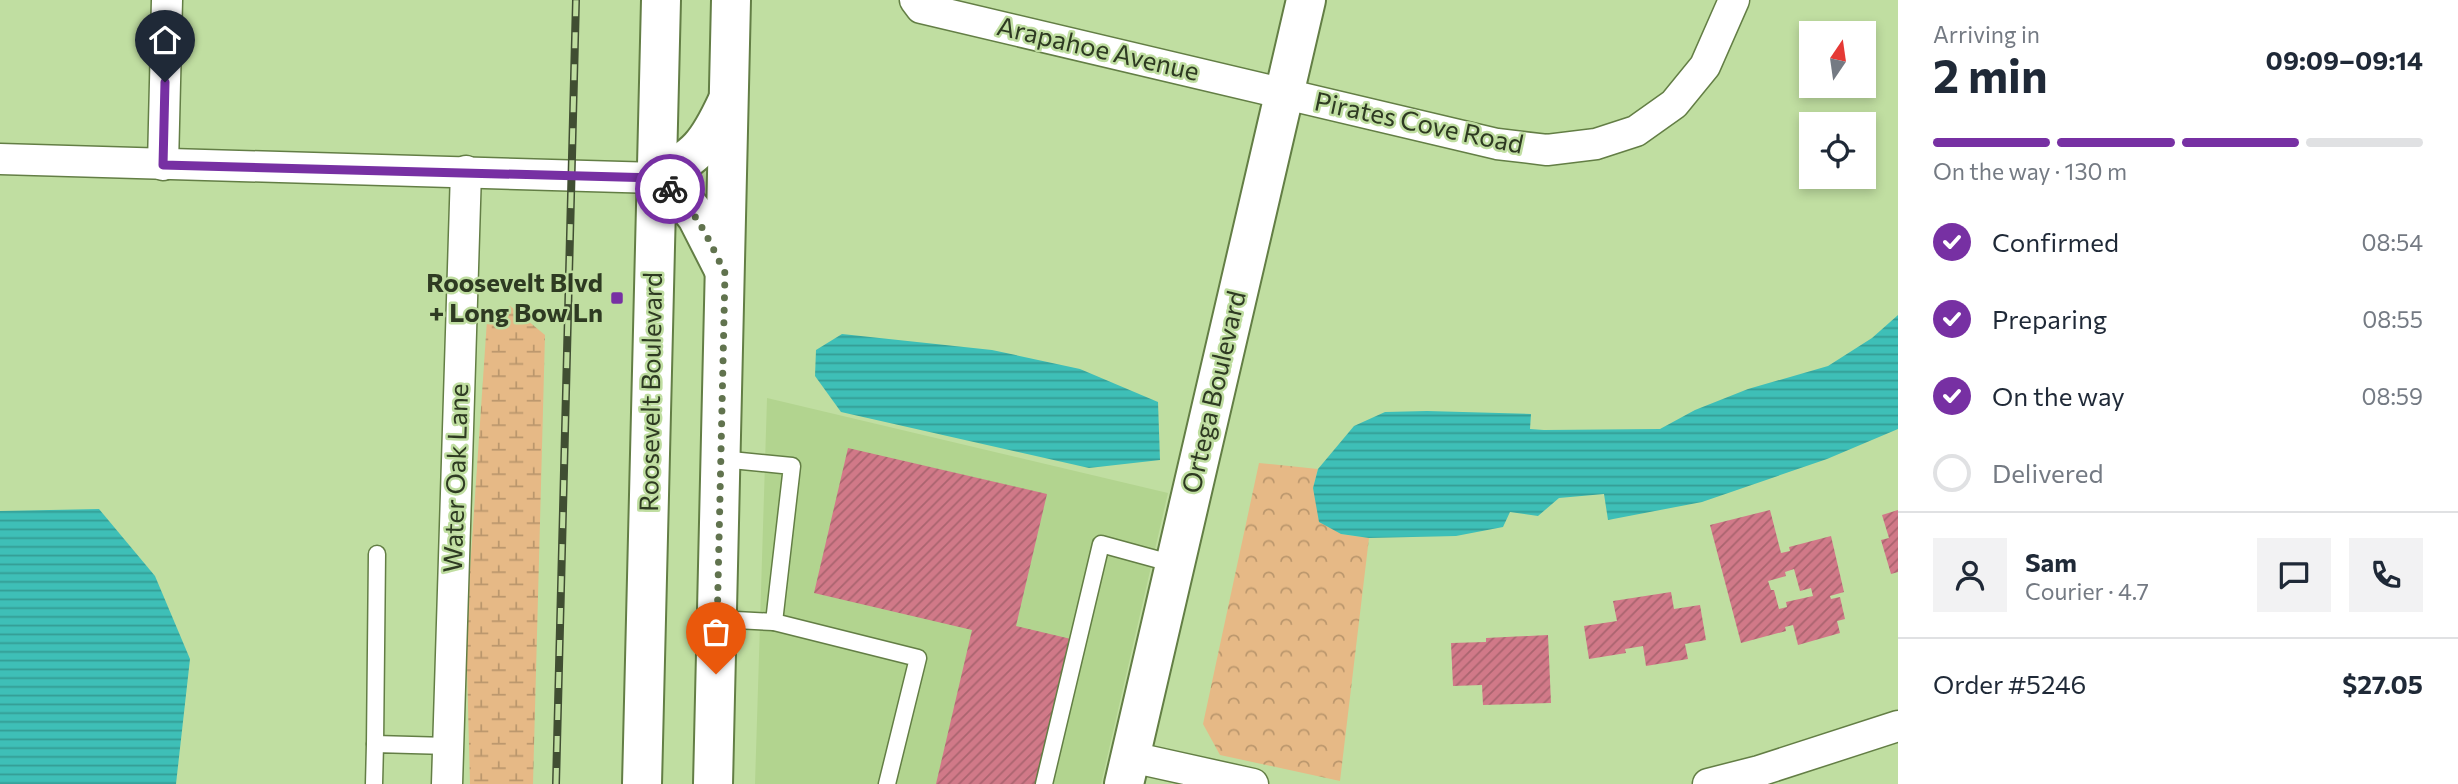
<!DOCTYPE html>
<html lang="en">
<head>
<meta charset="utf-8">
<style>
  :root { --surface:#fff; --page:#f2f2f3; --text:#1f2937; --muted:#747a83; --line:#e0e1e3; --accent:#7730a3 }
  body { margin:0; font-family:Commissioner,sans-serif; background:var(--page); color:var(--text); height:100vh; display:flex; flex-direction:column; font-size:26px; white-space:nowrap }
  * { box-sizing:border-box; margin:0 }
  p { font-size:23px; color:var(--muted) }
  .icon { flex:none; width:38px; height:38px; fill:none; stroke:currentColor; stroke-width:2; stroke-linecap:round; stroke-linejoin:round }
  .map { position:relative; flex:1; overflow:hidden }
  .drawer { display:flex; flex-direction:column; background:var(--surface); width:560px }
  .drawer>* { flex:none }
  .needle { width:46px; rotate:13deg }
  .buttons { position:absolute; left:1799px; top:21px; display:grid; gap:14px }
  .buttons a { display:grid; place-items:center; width:77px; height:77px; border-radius:0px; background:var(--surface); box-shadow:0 4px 10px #0003; font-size:35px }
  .pin { position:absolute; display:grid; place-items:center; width:60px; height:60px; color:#fff; margin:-72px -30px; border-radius:50% 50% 50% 0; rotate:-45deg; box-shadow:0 0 7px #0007 }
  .pin .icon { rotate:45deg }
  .courier { position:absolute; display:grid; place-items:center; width:70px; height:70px; margin:-35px; border:5px solid #7730a3; border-radius:50%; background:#fff; color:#222; box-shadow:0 2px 9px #0007 }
  .head em { font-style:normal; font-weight:700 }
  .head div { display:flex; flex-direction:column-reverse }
  .head { display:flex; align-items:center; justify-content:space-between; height:119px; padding:0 35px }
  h1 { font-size:46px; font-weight:700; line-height:52px }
  .bar { display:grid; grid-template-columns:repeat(4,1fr); gap:10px 7px; align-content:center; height:84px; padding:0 35px }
  .bar i { height:9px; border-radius:5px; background:var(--line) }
  .bar .active { background:var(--accent) }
  .bar p { grid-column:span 4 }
  .line { display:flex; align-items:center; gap:18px; padding:0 35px; border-top:2px solid var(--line) }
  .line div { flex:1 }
  .round { display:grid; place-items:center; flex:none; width:74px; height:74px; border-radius:0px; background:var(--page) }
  ol { padding:0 35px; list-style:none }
  li { display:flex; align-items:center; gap:21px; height:77px }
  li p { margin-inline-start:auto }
  li .icon { padding:7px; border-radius:50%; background:var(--accent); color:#fff; stroke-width:4 }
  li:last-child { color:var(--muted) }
  li i { width:38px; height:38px; border:4px solid var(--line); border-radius:50% }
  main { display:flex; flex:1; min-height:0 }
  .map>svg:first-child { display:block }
  .built { fill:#b2d48f }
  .forest { fill:url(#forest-crowns) }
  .wetland { fill:url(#wetland-marsh) }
  .water { fill:url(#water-rules) }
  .building { fill:url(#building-hatch); fill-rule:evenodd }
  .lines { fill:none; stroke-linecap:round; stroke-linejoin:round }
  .lane-casing { stroke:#637e45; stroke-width:19 }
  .street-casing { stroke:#637e45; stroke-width:33 }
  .secondary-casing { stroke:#637e45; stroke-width:42 }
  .highway-casing { stroke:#637e45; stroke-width:42 }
  .lane { stroke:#fff; stroke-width:16 }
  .street { stroke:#fff; stroke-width:30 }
  .secondary { stroke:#fff; stroke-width:38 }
  .highway { stroke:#fff; stroke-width:38 }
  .rail-casing { stroke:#404e32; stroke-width:8 }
  .rail { stroke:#c0dea1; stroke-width:5; stroke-dasharray:16; stroke-linecap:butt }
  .done { stroke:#61734e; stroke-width:7; stroke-dasharray:0 12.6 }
  .route { stroke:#7730a3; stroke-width:9 }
  .poi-dot { fill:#7730a3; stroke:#c0dea1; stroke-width:2.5 }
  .labels { text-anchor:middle; stroke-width:5; stroke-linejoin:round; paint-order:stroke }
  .street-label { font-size:26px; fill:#2e3a22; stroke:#c0dea1 }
  .poi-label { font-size:26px; font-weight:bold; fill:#2e3a22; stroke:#c0dea1; text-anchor:end }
</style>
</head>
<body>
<main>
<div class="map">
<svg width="1898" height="784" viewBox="0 0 1898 784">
  <defs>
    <pattern id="forest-crowns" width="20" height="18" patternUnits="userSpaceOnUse" patternTransform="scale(1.75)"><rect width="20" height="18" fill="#e6b986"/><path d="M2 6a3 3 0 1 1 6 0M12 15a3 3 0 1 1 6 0" fill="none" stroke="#bb976d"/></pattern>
    <pattern id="wetland-marsh" width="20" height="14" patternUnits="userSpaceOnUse" patternTransform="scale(1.75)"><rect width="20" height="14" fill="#e6b986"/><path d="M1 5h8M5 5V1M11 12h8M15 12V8" fill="none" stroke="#bb976d"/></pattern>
    <pattern id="water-rules" width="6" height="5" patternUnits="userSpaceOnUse" patternTransform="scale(1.75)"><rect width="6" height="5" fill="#3ebfb7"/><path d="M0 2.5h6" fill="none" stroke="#349c94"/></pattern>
    <pattern id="building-hatch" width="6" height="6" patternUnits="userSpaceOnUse" patternTransform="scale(1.75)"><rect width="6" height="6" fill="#d17988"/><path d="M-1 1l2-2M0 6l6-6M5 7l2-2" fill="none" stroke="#aa646f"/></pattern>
  </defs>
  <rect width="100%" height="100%" fill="#c0dea1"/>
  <!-- built -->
  <path class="built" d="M 767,398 L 1168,493 L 1101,784 L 755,784 Z"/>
  <!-- forest -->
  <path class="forest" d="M 1259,463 L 1318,469 L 1313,488 L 1341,534 L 1369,538 L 1340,781 L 1220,755 L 1203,724 Z"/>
  <!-- wetland -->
  <path class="wetland" d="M 510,306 L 545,335 L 533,784 L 470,784 L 466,629 L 487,320 Z"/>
  <!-- water -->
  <g class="water">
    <path d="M 1898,315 L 1898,429 L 1827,459 L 1702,502 L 1608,520 L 1604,494 L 1559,498 L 1538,516 L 1510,512 L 1503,527 L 1456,536 L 1369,538 L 1341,534 L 1319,522 L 1313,488 L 1318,469 L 1354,426 L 1385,412 L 1427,411 L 1531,414 L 1530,429 L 1544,430 L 1660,429 L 1695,410 L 1748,389 L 1828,366 L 1872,338 Z"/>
    <path d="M 842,334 L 992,350 L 1080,369 L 1158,402 L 1160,460 L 1089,468 L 841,412 L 815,376 L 816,350 Z"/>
    <path d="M 99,509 L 155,576 L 190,659 L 176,784 L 0,784 L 0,511 Z"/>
  </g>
  <!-- building -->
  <g class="building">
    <path d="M 848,448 L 1047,494 L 1016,626 L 1071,639 L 1037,784 L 936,784 L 972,630 L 814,593 Z"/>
    <path d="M 1770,510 L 1781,553 L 1790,551 L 1789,547 L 1831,536 L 1844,592 L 1830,596 L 1831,599 L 1840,597 L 1845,619 L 1837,621 L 1840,633 L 1798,645 L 1793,625 L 1785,627 L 1786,631 L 1741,643 L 1710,525 ZM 1794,569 L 1800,591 L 1811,588 L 1813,596 L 1786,602 L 1787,607 L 1779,609 L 1774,590 L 1771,590 L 1768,581 L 1786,576 L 1785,572 Z"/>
    <path d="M 1898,510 L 1898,572 L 1891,574 L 1881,540 L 1889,538 L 1882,515 Z"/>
    <path d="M 1671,592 L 1674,609 L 1700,605 L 1706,640 L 1685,644 L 1688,659 L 1646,666 L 1643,646 L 1625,649 L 1626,653 L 1589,659 L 1584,626 L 1617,621 L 1613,601 Z"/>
    <path d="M 1548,635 L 1551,703 L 1483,705 L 1482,685 L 1453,686 L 1451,643 L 1486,642 L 1486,638 Z"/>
  </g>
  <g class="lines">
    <!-- lane casing -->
    <g class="lane-casing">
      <g id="lane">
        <path d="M 717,619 L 774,622 L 792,466 L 721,459"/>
        <path d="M 774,622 L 918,658 L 887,784"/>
        <path d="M 375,744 L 377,554"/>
        <path d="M 374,784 L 375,744 L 448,746"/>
        <path d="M 1044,784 L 1101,544 L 1174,564"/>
      </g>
    </g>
    <!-- street casing -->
    <g class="street-casing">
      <g id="street">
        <path d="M 915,0 L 921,8 L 1497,144 L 1547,150 L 1596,144 L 1636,131 L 1674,104 L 1705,66 L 1734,0"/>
        <path d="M 0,159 L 657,178"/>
        <path d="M 163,165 L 167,0"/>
        <path d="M 1131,757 L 1253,784"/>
        <path d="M 447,784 L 466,171"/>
        <path d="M 1708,784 L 1759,771 L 1898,726"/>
      </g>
    </g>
    <!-- secondary casing -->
    <g class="secondary-casing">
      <path id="secondary" d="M 1124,784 L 1306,0"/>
    </g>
    <!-- highway casing -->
    <g class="highway-casing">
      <g id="highway">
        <path d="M 657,178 L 682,198 L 697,217 L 723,268"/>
        <path d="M 657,178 C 698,155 707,145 727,102"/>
        <path d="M 642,784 L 661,0"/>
        <path d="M 713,784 L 731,0"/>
      </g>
    </g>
    <!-- lane -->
    <use href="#lane" class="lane"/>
    <!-- street -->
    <use href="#street" class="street"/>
    <!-- secondary -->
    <use href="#secondary" class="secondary"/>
    <!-- highway -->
    <use href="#highway" class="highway"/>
    <!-- rail casing -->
    <g class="rail-casing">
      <path id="rail" d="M 556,784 L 576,0"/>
    </g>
    <!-- rail -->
    <use href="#rail" class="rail"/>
  </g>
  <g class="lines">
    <!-- done -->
    <path class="done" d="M 670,189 C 697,210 710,243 725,273 L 716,674"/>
    <!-- route -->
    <path class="route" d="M 165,82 L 163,165 L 657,178 L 670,189"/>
  </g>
  <!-- markers -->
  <rect class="poi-dot" x="610" y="291" width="14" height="14" rx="3.5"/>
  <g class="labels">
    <!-- street labels -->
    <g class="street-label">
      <text transform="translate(1098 49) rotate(13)" y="9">Arapahoe Avenue</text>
      <text transform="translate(1419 123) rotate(12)" y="9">Pirates Cove Road</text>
      <text transform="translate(651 392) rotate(-89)" y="9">Roosevelt Boulevard</text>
      <text transform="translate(1214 392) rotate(-77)" y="9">Ortega Boulevard</text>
      <text transform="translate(456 478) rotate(-88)" y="9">Water Oak Lane</text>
    </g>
    <!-- poi labels -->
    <g class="poi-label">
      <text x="603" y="292">Roosevelt Blvd<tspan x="603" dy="30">+ Long Bow Ln</tspan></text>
    </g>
  </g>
</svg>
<div class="buttons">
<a><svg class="needle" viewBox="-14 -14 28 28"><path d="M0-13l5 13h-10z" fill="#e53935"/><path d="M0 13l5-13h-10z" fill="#747a83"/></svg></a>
<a><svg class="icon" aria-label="locate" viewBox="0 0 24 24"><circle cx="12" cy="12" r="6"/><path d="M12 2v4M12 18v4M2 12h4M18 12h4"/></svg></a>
</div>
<div class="pin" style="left:716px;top:674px;background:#ea580c"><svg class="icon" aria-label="bag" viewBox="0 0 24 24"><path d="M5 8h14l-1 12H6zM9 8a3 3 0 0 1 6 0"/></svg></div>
<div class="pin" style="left:165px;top:82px;background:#1f2937"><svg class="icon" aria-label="home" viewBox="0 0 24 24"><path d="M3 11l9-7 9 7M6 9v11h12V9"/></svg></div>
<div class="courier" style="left:670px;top:189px"><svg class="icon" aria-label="bike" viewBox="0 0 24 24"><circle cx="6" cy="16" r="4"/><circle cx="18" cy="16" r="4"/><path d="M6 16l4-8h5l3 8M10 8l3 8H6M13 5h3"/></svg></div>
</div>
<section class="drawer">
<div class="head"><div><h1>2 min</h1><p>Arriving in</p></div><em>09:09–09:14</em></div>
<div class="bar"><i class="active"></i><i class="active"></i><i class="active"></i><i></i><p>On the way · 130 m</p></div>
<ol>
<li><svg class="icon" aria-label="check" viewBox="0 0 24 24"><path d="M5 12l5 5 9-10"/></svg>Confirmed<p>08:54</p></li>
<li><svg class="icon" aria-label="check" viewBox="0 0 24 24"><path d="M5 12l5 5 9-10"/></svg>Preparing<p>08:55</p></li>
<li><svg class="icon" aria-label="check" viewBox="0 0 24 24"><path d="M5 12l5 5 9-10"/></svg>On the way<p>08:59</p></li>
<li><i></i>Delivered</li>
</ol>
<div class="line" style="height:126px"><a class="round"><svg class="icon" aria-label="person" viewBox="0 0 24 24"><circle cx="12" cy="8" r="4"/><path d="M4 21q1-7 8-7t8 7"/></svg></a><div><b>Sam</b><p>Courier · 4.7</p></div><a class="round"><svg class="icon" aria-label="chat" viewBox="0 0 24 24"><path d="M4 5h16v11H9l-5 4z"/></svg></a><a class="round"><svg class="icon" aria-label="phone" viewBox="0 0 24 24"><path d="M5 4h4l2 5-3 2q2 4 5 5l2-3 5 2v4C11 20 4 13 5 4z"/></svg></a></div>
<div class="line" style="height:91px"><div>Order #5246</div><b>$27.05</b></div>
</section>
</main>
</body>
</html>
